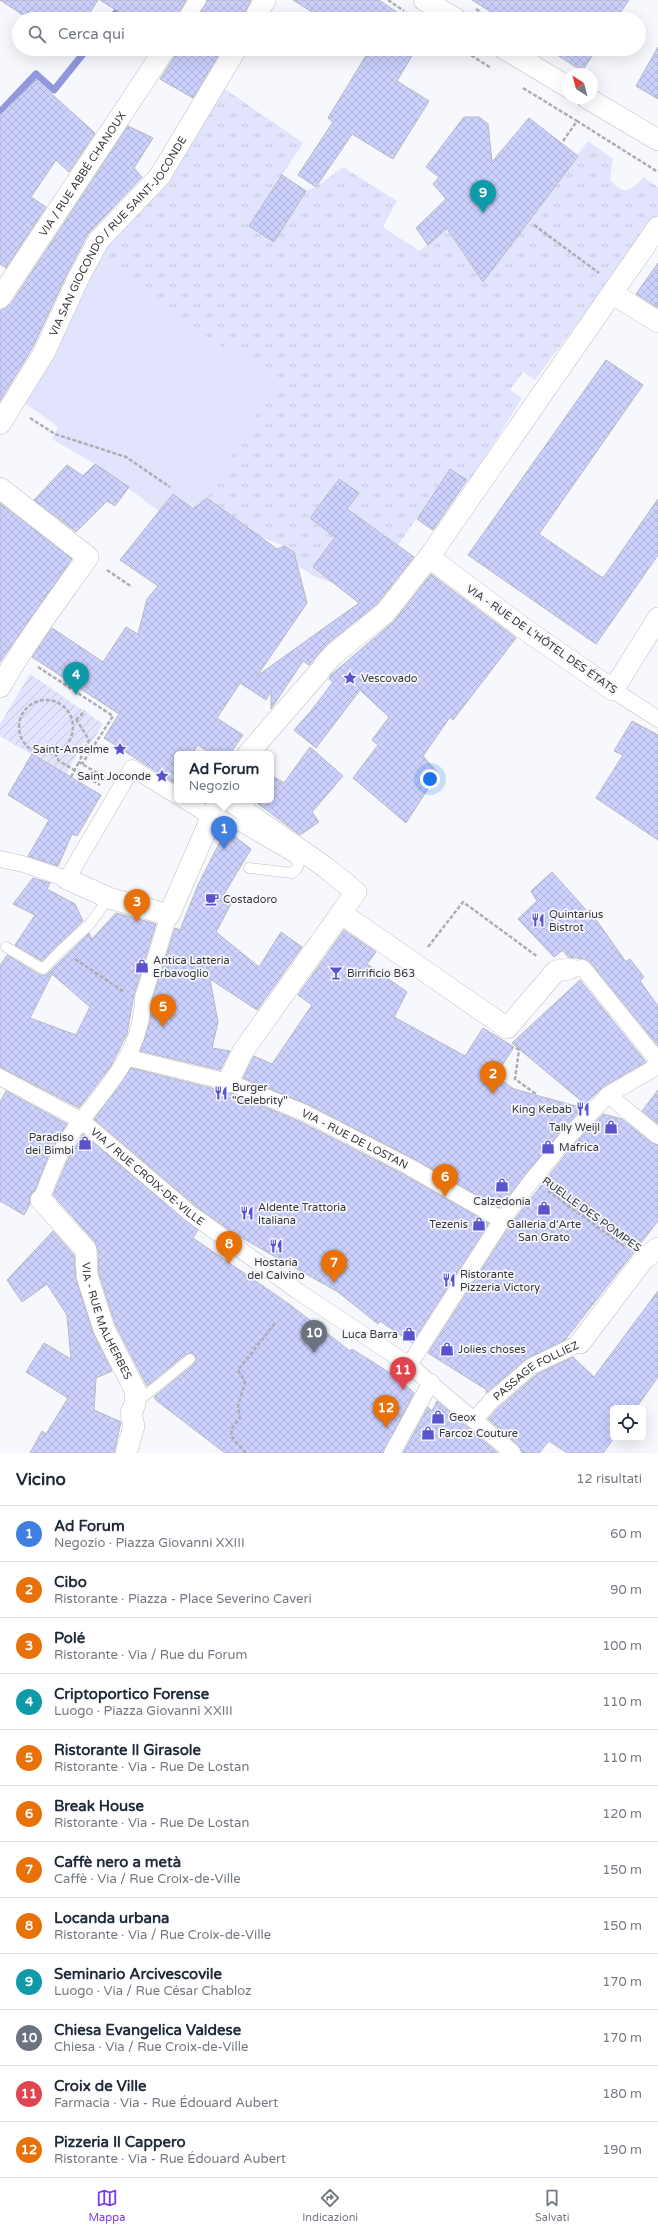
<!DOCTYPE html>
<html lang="it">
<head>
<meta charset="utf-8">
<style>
  body { margin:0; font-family:"Varela Round",sans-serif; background:#f2f2f3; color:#1f2937 }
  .controls { position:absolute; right:12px; bottom:12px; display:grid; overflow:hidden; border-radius:6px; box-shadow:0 4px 16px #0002 }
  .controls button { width:36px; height:36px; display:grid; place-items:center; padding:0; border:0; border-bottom:1px solid #e0e1e3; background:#fff; color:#1f2937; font:20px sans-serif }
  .compass { position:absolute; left:562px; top:68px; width:36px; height:36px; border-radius:50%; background:#fff; box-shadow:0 4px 16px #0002; rotate:324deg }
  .you { position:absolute; left:430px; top:779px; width:14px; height:14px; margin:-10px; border:3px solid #fff; border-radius:50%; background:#1a73e8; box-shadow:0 0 0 6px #1a73e833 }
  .badge { display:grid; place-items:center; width:26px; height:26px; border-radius:50%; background:#7c3aed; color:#fff; font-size:13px; font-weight:700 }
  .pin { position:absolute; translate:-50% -33px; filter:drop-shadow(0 1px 2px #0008) }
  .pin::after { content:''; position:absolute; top:21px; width:14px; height:12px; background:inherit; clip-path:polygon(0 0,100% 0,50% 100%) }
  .popup { position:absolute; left:174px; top:751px; width:100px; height:52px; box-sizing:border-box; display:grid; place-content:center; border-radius:6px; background:#fff; filter:drop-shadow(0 1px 3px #0005); font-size:13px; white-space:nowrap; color:#747a83 }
  .popup b { font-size:15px; color:#1f2937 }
  .popup::after { content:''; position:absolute; left:50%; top:100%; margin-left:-8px; border:8px solid transparent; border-top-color:#fff }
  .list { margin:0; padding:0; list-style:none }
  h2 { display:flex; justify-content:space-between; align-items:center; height:52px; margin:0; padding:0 16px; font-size:17px }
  h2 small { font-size:13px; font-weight:400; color:#747a83 }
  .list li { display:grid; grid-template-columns:26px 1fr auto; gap:12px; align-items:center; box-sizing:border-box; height:56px; padding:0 16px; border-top:1px solid #e0e1e3 }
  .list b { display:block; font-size:15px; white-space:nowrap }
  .list p { margin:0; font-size:13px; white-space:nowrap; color:#747a83 }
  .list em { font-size:13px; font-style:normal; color:#747a83 }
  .icon { flex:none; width:22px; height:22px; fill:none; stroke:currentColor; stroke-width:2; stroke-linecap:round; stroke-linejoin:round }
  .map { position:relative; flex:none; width:658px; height:1453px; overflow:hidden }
  .search { position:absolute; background:#fff; box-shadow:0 4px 16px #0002; left:12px; right:12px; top:12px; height:44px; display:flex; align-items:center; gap:10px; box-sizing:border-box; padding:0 14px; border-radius:22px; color:#747a83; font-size:15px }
  .sheet { height:724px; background:#fff }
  nav { display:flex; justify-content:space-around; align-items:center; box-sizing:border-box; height:56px; border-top:1px solid #e0e1e3; background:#fff; font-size:11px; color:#747a83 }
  nav a { display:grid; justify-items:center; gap:2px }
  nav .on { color:#7c3aed }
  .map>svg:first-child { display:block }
  .grass { fill:#e1e4fc }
  .park { fill:url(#park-tufts) }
  .garden { fill:url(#garden-furrows) }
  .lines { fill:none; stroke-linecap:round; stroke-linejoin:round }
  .stream { stroke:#9398de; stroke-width:7 }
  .building { fill:url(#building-cross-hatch); stroke:#b8b9be; fill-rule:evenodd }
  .service-casing { stroke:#bfbfc4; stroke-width:11 }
  .pedestrian-casing { stroke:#bfbfc4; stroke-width:17 }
  .minor-casing { stroke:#bfbfc4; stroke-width:22 }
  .path { stroke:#aeaeb2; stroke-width:2.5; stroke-dasharray:4 2; stroke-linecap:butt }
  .service { stroke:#fff; stroke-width:10 }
  .pedestrian { stroke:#fff; stroke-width:16 }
  .minor { stroke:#fff; stroke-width:21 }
  .path-bridge { stroke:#aeaeb2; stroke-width:2.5; stroke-dasharray:4 2; stroke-linecap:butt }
  .labels { text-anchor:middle; stroke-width:3.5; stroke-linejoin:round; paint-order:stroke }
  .street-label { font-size:11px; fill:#38383a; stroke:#f7f8fd }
  .poi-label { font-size:11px; fill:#38383a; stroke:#f7f8fd; text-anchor:start }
</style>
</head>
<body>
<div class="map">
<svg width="658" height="1453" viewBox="0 0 658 1453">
  <defs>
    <pattern id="park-tufts" width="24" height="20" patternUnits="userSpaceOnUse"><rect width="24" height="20" fill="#e1e4fc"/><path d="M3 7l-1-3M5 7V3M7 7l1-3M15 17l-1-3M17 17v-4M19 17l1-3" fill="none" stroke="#c2c4d9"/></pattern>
    <pattern id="garden-furrows" width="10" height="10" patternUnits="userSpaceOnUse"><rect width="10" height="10" fill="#e1e4fc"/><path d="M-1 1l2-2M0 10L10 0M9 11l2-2" fill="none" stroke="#c2c4d9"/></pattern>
    <pattern id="building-cross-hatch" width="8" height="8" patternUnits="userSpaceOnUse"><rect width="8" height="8" fill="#ccd1fd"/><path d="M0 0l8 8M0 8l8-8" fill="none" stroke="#b0b4da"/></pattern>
  </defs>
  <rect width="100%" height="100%" fill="#f7f8fd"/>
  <path class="grass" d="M97,258L184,324L278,379L207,498L193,509L173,494L159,511L95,464L52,439L58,427L21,400Z"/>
  <path class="park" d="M222,87L303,143L249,226L273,241L306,191L316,187L343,167L397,201L383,227L419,251L447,228L483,282L588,141L613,159L610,179C622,196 632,192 643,177L658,187V216L535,380L523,372L510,390L522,398L470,482L450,469L398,545L347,509L359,493L338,479L310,518L335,537L323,554L344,569L333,583L315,577L298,566L294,552L284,546L258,536L207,498L277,379L184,324L97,258Z"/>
  <path class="garden" d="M30,674L103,724L90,745L84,742L66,774L0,736V724Z"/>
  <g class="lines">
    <path class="stream" d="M111,19L126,0
      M0,112L36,74L54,90L87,49"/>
  </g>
  <path class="building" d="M0,0H98L86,19H29Z
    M100,0H186L176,19H130Z
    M207,0H251L242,19H197Z
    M293,0H379L407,19H323Z
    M472,0H629L616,19H502Z
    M658,47V99L636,86Z
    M177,49H222L193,98L160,79L175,56Z
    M370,49H416L397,81L429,101L393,159L352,134L316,187L298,175L333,122L328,118Z
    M548,49H597L582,71Z
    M36,80L95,133L69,172L56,160L31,197L46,207L6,268L0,264V115Z
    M464,117H479L488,124L492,162L529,118L578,156L483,282L447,228L428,245L416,228L446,199L433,184L439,177L426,167Z
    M128,126L153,138L134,168L142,177L88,234L68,272L33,347L0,401V311L10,305Z
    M282,175L306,191L274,242L249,226Z
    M658,263V308L636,294Z
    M606,360L643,385L539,534L603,578L658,499V555L596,644L468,555Z
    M95,464L129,487L115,506L107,501L76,532L34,500L67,465L83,476Z
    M450,469L467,480L433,530L417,519Z
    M339,479L359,493L347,509L414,557L377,604L326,645L309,665L303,661L271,709V691L266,700L240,683L217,718L243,735L230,754H212L198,745L192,754H177V785L104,738L119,714L32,657L52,628L103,662L126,627L138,634L147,599L158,586L120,560L173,494L193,509L207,498L277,549L284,546L294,552L307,603L257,676L359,603L313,567L335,537L310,518Z
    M0,503L72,559L0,662Z
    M431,574L516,638L453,720L450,717L423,756L438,773L406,823L353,778L378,745L372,740L389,717L360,690L316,748L294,730L311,711L333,682L329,679L331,675L394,621Z
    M632,721L658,735V840L596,798L623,755L614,751Z
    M310,747L343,776L312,812L319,822L300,835L253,800H271V775L284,783Z
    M32,754L101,795L77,836L72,834L58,866L28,856L49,820L8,795Z
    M226,830L251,849L223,896L232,902L216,932L259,967L281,932L302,947L257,1010L210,979L218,1022L212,1048L230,1051L220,1070L140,1051L150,1021L152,1000L175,928L180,930L198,885Z
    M552,872L588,912L590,911L626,962L630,959L644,977L640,981L658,1006V1046L590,962L586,959L568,957L563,950L554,957L518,919L537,901L531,891Z
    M33,878L50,883L47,889L75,904L83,921L42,961L15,945L35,915L13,904Z
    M116,913L156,924L134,995L127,1034L111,1066L79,1108L0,1067V966L7,955L40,975H46L89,933L92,939ZM52,974L90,1007L76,1035L30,1018Z
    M344,930L376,952L367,964L407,992L394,1017L465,1056L483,1028L514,1047L495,1076L514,1089L583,1108L560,1132L499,1208L412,1158L309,1105L243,1078L254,1056L272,1064L312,1005L298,995Z
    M580,980L646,1062L603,1087L585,1104L512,1043Z
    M131,1068L219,1090L223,1093H231L301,1122L403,1174L489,1223L412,1343L380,1321L378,1324L338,1292L235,1234L197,1207L94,1119Z
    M658,1090V1124L642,1111Z
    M6,1091L67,1124L50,1152L35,1190L30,1196V1204L24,1215L0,1201V1102Z
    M603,1114L622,1119L652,1143L658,1145V1221L565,1340L526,1359L486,1393L487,1390L428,1353L510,1225L574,1144Z
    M83,1134L198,1230L193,1238L289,1304L350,1351L352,1349L398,1378L414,1393L383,1453H225L157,1401L154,1397L194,1364L196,1358L192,1353L186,1354L147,1386L115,1324L99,1274L98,1250L95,1242L53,1195L67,1161Z
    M53,1231L74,1255L76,1279L93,1333L112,1371L96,1378L94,1410L121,1422L114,1453H30L42,1431L46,1434L68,1398L26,1372L44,1343L71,1359L67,1315L47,1284L22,1302L7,1280Z
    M658,1291V1377L636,1408H613L614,1438L603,1453H567L549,1441L539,1453H522L519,1446L488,1419L498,1408L537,1374L573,1357L594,1377Z
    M437,1401L498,1453H403L428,1407L432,1411Z"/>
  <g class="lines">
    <g class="service-casing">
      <path id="service" d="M214,811L293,857L299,863L297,869L292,873L249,868
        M6,947L43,969L61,950L89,925L109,898
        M135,1404L190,1359"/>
    </g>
    <g class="pedestrian-casing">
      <g id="pedestrian">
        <path d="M185,19L198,0"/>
        <path d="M613,690L658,719"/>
        <path d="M184,800L211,817"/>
        <path d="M0,859L23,864L67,879L132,768L177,796"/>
        <path d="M569,969L583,968L658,1061"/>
        <path id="s1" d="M129,1058L228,1082L305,1113L408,1166L502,1220"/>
        <path id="s2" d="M0,1077L82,1121L191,1214L299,1292L409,1365L513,1453"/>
        <path d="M608,1095L658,1136"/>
        <path d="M41,1200C49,1179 59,1151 72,1133C103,1090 142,1056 143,998L169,915"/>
        <path d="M409,1365L502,1220L532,1180L567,1138L608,1095L658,1066"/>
        <path id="s3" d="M474,1420L491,1401L532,1366L580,1343"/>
        <path d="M392,1453L431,1382"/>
      </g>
    </g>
    <g class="minor-casing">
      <g id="minor">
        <path d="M424,0L456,19"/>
        <path d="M254,19L265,0"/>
        <path d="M505,49L568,87"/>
        <path d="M587,98L658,140"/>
        <path d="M612,293L658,322"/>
        <path id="s4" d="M0,298L165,49"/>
        <path id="s5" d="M0,424L44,353L79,277L99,240L160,176L236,49"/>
        <path d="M0,488L88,557C58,600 26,641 0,687"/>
        <path d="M429,557L523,628L613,690L658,618"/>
        <path d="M324,665L334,654L386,612L429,557L658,227"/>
        <path d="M248,754L319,672"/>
        <path d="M67,879L109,898L169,915L219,800"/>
        <path d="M341,913L507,1028L556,971L569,969"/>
        <path d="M228,1082L243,1051L356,892L325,867L229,800"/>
        <path id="s6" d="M41,1200L86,1250L87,1276L104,1329L136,1392L135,1404L131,1413L134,1426L126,1453"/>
        <path d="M580,1343L643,1260L658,1248"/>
      </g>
    </g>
    <path class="path" d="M388,0L404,11
      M476,9L491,19
      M461,49L491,68
      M523,88L577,121
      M563,141L577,121L658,172
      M534,225L599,273
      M30,418L55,434L126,457L170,487
      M107,570L132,587
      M38,667L113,716L82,764
      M19 727a27 27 0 1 1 54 0a27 27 0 1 1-54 0Z
      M76,719L89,740L79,762L105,778
      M76,720L85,711
      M55,753L59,761L100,785
      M428,947L463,902L538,957
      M75,959L124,992
      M516,1048L519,1050L515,1079L536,1094
      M548,1191L625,1247
      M246,1453L231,1436L232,1428L240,1418L238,1406L245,1382L238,1370L276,1322"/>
    <use href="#service" class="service"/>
    <use href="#pedestrian" class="pedestrian"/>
    <use href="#minor" class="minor"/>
    <path class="path-bridge" d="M71,777L79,762"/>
  </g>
  <defs>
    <g id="sight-bare" transform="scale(1.08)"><path d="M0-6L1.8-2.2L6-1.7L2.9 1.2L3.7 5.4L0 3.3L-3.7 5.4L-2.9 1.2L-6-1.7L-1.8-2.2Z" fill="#5954cc" stroke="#f7f8fd" stroke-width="2.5" paint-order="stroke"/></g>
    <g id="cafe-bare" transform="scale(1.08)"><path d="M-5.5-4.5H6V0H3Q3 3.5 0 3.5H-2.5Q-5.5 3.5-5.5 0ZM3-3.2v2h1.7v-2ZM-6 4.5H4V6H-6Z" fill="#5954cc" stroke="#f7f8fd" stroke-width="2.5" paint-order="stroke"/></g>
    <g id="restaurant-bare" transform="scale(1.08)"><path d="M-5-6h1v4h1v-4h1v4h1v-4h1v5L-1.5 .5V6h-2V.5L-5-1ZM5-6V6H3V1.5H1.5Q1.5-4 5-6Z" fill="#5954cc" stroke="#f7f8fd" stroke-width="2.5" paint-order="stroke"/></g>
    <g id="shop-bare" transform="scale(1.08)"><path d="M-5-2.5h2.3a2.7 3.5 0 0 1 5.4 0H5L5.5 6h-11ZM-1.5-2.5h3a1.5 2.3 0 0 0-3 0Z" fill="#5954cc" stroke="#f7f8fd" stroke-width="2.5" paint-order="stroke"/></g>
    <g id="bar-bare" transform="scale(1.08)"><path d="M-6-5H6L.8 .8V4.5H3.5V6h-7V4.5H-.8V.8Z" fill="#5954cc" stroke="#f7f8fd" stroke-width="2.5" paint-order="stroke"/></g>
  </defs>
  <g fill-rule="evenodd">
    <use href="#sight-bare" x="350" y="678"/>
    <use href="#sight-bare" x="120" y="749"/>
    <use href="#sight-bare" x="162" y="776"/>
    <use href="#cafe-bare" x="212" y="899"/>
    <use href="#restaurant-bare" x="538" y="920"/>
    <use href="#shop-bare" x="142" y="966"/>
    <use href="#bar-bare" x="336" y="973"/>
    <use href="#restaurant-bare" x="221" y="1093"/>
    <use href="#restaurant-bare" x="583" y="1109"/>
    <use href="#shop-bare" x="611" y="1127"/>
    <use href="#shop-bare" x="85" y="1143"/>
    <use href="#shop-bare" x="548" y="1147"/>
    <use href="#shop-bare" x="502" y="1185"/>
    <use href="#shop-bare" x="544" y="1208"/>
    <use href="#restaurant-bare" x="247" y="1213"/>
    <use href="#shop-bare" x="479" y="1224"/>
    <use href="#restaurant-bare" x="276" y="1246"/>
    <use href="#restaurant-bare" x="449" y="1280"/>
    <use href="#shop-bare" x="409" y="1334"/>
    <use href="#shop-bare" x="447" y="1349"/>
    <use href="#shop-bare" x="438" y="1417"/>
    <use href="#shop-bare" x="428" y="1433"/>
  </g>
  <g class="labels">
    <g class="street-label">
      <text dy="4" stroke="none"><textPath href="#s4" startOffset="149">VIA / RUE ABBÉ CHANOUX</textPath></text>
      <text dy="4" stroke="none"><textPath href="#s5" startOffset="223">VIA SAN GIOCONDO / RUE SAINT-JOCONDE</textPath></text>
      <text transform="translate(542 639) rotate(35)" y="4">VIA - RUE DE L'HÔTEL DES ÉTATS</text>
      <text dy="4" stroke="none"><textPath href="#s1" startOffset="241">VIA - RUE DE LOSTAN</textPath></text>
      <text dy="4" stroke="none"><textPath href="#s2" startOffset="179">VIA / RUE CROIX-DE-VILLE</textPath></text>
      <text transform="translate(592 1214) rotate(36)" y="4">RUELLE DES POMPES</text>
      <text dy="4" stroke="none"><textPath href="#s6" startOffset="142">VIA - RUE MALHERBES</textPath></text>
      <text dy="4" stroke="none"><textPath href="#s3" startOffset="80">PASSAGE FOLLIEZ</textPath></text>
    </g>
    <g class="poi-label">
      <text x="361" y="682">Vescovado</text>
      <text x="109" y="753" text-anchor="end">Saint-Anselme</text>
      <text x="151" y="780" text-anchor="end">Saint Joconde</text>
      <text x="223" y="903">Costadoro</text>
      <text x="549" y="918">Quintarius<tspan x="549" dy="13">Bistrot</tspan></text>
      <text x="153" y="964">Antica Latteria<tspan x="153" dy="13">Erbavoglio</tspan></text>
      <text x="347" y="977">Birrificio B63</text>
      <text x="232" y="1091">Burger<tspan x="232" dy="13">"Celebrity"</tspan></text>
      <text x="572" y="1113" text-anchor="end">King Kebab</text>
      <text x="600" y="1131" text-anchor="end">Tally Weijl</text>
      <text x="74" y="1141" text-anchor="end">Paradiso<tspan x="74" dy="13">dei Bimbi</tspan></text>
      <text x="559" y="1151">Mafrica</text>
      <text x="502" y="1205" text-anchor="middle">Calzedonia</text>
      <text x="258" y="1211">Aldente Trattoria<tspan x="258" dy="13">Italiana</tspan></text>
      <text x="468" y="1228" text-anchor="end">Tezenis</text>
      <text x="544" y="1228" text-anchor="middle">Galleria d'Arte<tspan x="544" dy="13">San Grato</tspan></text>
      <text x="276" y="1266" text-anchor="middle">Hostaria<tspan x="276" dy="13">del Calvino</tspan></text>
      <text x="460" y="1278">Ristorante<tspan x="460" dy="13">Pizzeria Victory</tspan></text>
      <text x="398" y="1338" text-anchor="end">Luca Barra</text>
      <text x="458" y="1353">Jolies choses</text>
      <text x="449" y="1421">Geox</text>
      <text x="439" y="1437">Farcoz Couture</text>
    </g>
  </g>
</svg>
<div class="controls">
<button><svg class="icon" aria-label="locate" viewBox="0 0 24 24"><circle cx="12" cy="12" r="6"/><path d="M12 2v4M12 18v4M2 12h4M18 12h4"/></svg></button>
</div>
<svg class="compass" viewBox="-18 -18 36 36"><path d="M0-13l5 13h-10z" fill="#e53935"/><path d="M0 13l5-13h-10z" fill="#747a83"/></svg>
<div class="you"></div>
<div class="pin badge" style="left:224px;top:849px;background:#3f7fe0">1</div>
<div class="popup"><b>Ad Forum</b>Negozio</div>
<div class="pin badge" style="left:493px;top:1094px;background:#e8710a">2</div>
<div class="pin badge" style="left:137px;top:922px;background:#e8710a">3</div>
<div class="pin badge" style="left:76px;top:695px;background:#0f9aa8">4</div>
<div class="pin badge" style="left:163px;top:1027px;background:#e8710a">5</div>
<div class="pin badge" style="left:445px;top:1197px;background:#e8710a">6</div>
<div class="pin badge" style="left:334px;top:1283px;background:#e8710a">7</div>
<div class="pin badge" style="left:229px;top:1264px;background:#e8710a">8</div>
<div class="pin badge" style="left:483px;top:213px;background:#0f9aa8">9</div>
<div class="pin badge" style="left:314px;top:1353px;background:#6b7280">10</div>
<div class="pin badge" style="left:403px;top:1390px;background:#e0444e">11</div>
<div class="pin badge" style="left:386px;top:1428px;background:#e8710a">12</div>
<div class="search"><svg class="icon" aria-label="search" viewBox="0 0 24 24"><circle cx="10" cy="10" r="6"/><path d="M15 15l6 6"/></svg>Cerca qui</div>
</div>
<section class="sheet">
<h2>Vicino<small>12 risultati</small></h2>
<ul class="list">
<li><span class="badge" style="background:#3f7fe0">1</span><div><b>Ad Forum</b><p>Negozio · Piazza Giovanni XXIII</p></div><em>60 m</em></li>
<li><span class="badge" style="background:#e8710a">2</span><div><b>Cibo</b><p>Ristorante · Piazza - Place Severino Caveri</p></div><em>90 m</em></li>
<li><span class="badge" style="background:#e8710a">3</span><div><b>Polé</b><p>Ristorante · Via / Rue du Forum</p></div><em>100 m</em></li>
<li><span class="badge" style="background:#0f9aa8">4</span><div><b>Criptoportico Forense</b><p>Luogo · Piazza Giovanni XXIII</p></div><em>110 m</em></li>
<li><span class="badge" style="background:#e8710a">5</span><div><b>Ristorante Il Girasole</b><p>Ristorante · Via - Rue De Lostan</p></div><em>110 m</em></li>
<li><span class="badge" style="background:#e8710a">6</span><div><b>Break House</b><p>Ristorante · Via - Rue De Lostan</p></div><em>120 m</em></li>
<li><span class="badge" style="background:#e8710a">7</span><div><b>Caffè nero a metà</b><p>Caffè · Via / Rue Croix-de-Ville</p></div><em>150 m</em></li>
<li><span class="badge" style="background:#e8710a">8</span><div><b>Locanda urbana</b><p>Ristorante · Via / Rue Croix-de-Ville</p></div><em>150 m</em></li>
<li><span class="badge" style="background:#0f9aa8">9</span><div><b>Seminario Arcivescovile</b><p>Luogo · Via / Rue César Chabloz</p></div><em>170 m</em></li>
<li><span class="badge" style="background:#6b7280">10</span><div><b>Chiesa Evangelica Valdese</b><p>Chiesa · Via / Rue Croix-de-Ville</p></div><em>170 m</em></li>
<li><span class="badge" style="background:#e0444e">11</span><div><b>Croix de Ville</b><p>Farmacia · Via - Rue Édouard Aubert</p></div><em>180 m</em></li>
<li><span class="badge" style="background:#e8710a">12</span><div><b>Pizzeria Il Cappero</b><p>Ristorante · Via - Rue Édouard Aubert</p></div><em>190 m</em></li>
</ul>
</section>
<nav>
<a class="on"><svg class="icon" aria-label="map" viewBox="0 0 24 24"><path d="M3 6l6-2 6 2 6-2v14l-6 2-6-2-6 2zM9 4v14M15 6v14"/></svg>Mappa</a>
<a><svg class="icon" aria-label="directions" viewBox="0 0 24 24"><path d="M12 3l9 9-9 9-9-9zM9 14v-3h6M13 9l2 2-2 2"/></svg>Indicazioni</a>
<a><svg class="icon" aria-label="saved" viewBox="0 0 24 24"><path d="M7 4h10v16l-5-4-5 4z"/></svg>Salvati</a>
</nav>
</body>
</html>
